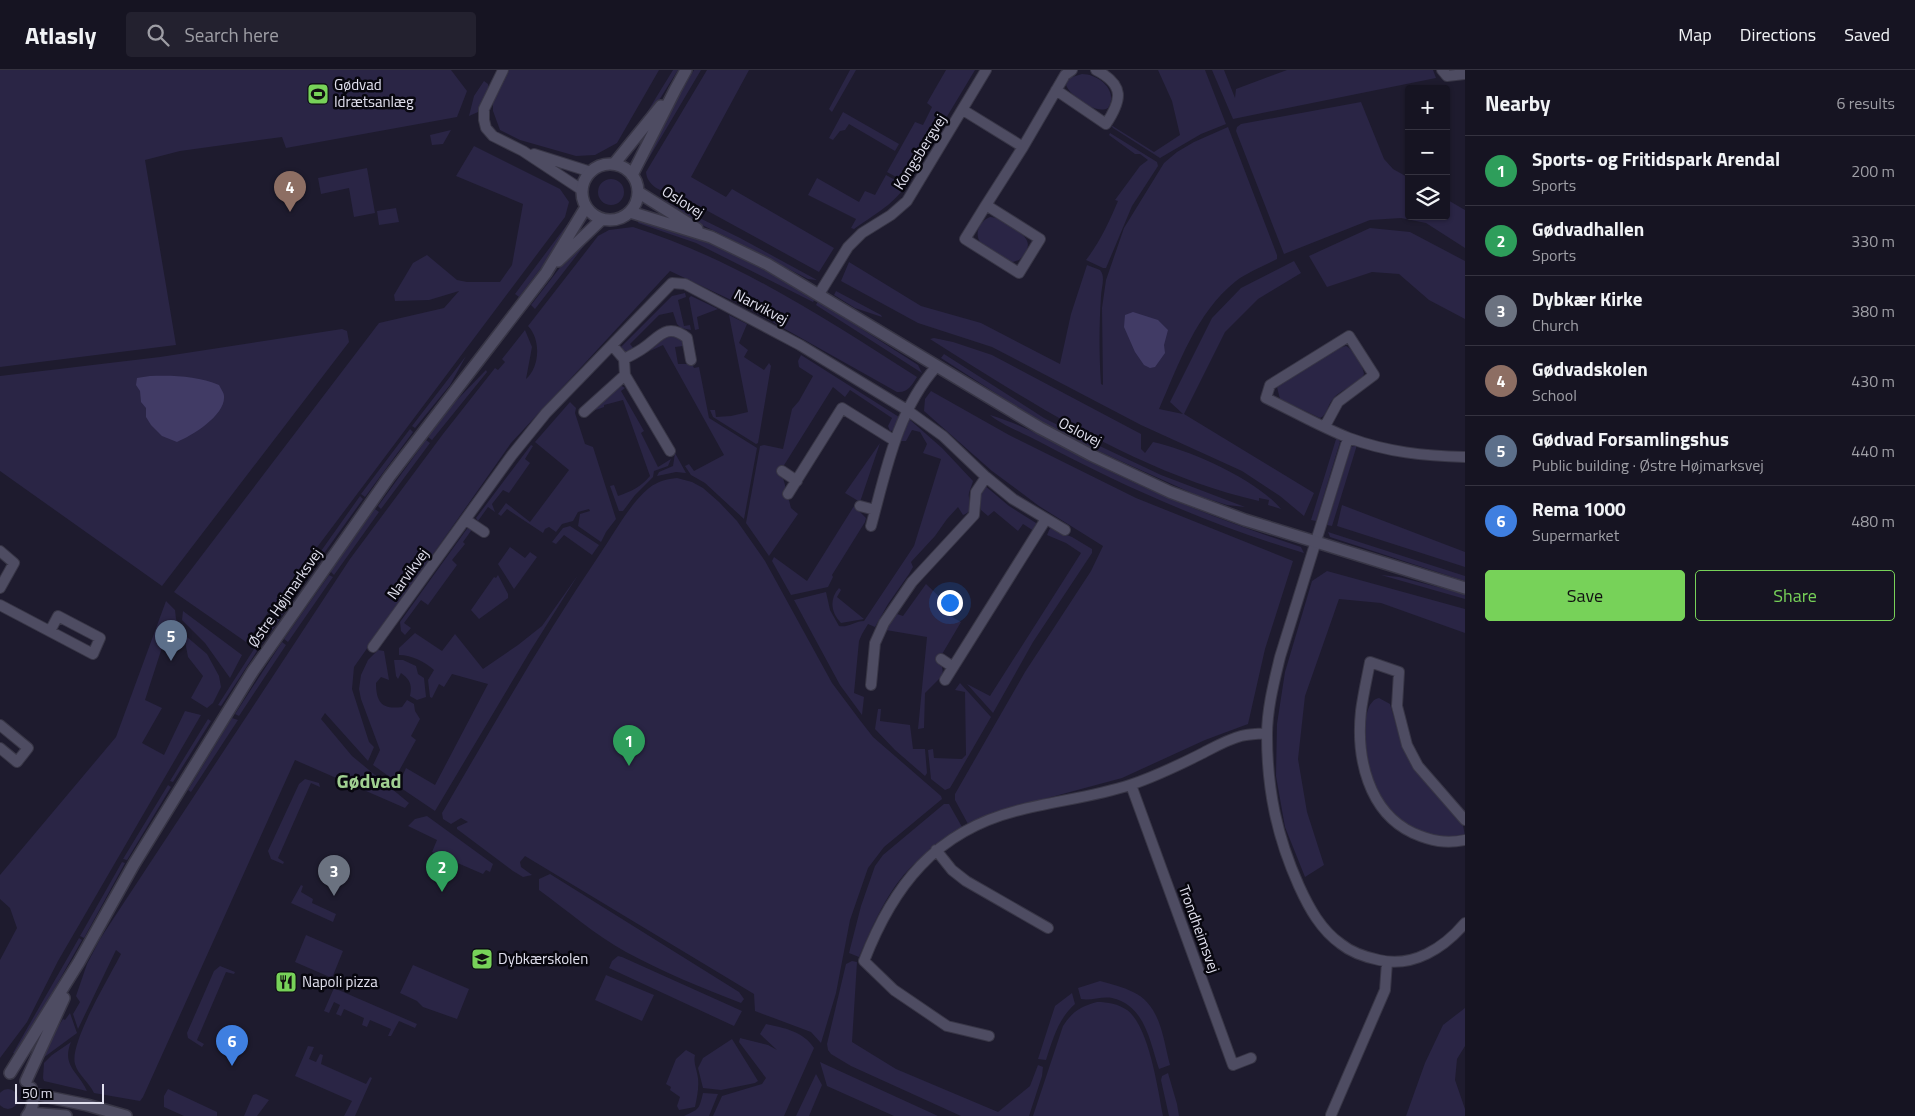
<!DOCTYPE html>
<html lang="en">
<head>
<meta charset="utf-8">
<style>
  body { margin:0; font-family:"Titillium Web",sans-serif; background:#23212f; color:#f1f3f6 }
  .controls { position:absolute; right:15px; top:15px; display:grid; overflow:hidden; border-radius:5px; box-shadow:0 1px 4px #0004 }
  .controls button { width:45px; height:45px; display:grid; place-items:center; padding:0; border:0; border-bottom:1px solid #353340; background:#161422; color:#f1f3f6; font:25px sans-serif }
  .scale { position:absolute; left:15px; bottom:12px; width:89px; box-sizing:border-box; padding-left:5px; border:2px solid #e1e0ee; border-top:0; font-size:14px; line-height:18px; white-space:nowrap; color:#e1e0ee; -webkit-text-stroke:4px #08070f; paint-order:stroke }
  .you { position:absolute; left:949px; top:532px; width:18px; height:18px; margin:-12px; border:4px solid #fff; border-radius:50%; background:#1a73e8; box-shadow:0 0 0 8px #1a73e833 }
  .badge { display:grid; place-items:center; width:32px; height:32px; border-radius:50%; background:#77d259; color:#fff; font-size:16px; font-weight:700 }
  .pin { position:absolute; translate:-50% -41px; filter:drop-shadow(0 1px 2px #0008) }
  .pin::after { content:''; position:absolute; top:26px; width:18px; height:15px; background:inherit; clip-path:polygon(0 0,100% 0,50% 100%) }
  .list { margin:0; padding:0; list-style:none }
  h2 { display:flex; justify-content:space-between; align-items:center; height:65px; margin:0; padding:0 20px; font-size:21px }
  h2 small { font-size:16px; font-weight:400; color:#9e9ea5 }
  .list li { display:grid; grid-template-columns:32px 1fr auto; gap:15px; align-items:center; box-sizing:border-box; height:70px; padding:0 20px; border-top:1px solid #353340 }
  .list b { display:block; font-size:19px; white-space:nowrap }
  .list p { margin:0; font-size:16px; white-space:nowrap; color:#9e9ea5 }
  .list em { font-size:16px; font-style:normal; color:#9e9ea5 }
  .actions { display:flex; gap:10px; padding:15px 20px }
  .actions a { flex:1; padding:11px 0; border:1px solid #77d259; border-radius:5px; text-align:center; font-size:18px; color:#77d259 }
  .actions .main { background:#77d259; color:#111 }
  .icon { flex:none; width:28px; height:28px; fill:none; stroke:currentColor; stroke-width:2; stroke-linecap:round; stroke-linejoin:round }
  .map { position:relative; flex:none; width:1465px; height:1046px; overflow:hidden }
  header { display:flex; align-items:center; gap:30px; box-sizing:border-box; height:70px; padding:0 25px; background:#161422; border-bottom:1px solid #353340 }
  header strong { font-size:24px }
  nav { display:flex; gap:28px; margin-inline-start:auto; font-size:18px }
  .search { width:350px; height:45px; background:#23212f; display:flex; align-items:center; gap:12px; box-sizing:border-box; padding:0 18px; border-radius:5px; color:#9e9ea5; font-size:19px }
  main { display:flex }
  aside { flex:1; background:#161422 }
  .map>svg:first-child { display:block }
  .green { fill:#2a2545 }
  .water { fill:#413b65 }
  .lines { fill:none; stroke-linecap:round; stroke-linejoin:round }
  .minor-casing { stroke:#383646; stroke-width:12 }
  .tertiary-casing { stroke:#383646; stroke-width:14 }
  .minor { stroke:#4e4c62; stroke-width:10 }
  .tertiary { stroke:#4e4c62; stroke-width:11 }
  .labels { text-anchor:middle; stroke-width:5; stroke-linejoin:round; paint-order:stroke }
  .poi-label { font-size:15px; fill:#e1e0ee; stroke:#08070f; text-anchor:start }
  .street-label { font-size:15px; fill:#e1e0ee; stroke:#08070f }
  .district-label { font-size:20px; font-weight:bold; fill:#a0d091; stroke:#08070f }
</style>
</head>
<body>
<header>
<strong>Atlasly</strong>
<div class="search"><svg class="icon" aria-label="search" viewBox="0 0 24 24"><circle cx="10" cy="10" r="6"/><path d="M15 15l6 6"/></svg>Search here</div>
<nav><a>Map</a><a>Directions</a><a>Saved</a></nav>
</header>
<main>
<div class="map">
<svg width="1465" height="1046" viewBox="0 0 1465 1046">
  <rect width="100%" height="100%" fill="#1e1b2e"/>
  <path class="green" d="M0,0H451L467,21L457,47L286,78L282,67L180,81L145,90L176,275L0,297Z
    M509,0H659L617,73L595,85L576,86L520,70L500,60L493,41V32Z
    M673,0H678L641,59L638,57Z
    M694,0H701L643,98L668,44Z
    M707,0H749L691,107L726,127L732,119L834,178L819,202L673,122C661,123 647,115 646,102Z
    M850,0H856L832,42L829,39Z
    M946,0H975L907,113L887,102L915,52L923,55L932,37L927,33Z
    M1158,0H1205L1226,54L1201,64L1160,88L1113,58L1111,55L1154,82L1180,65L1172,31Z
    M1212,0H1224L1235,28L1236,19L1287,0H1433L1436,8L1233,49Z
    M1082,4C1099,4 1119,21 1108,38C1096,45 1070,26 1066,15L1069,8Z
    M484,11L488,14L489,18L478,42L469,46L474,26Z
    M1361,32L1384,89L1393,99L1409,108V146H1446V129L1465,140V178L1426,153L1401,148L1370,150L1284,184L1236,61L1237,57L1241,54Z
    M843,42L899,74L895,81L849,54L845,60L840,61L833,70L829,68Z
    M1228,57L1277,185V189C1264,196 1248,202 1236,211C1196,243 1179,294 1159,339L1183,344L1170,332L1212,248L1241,218L1294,191L1301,203L1258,229L1225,262L1184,344L1314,423L1304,446L1280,426L1242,401L1141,355L992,277L918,253L841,211L849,192L921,236L981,253L1060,294L1071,244L1087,195L1100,200C1106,207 1101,218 1101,227C1099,255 1099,285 1101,314L1103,315L1102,238L1106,210L1124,158L1164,93L1177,82L1194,72Z
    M451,60L443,74L432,75L430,65Z
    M1110,63L1157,92L1158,96L1132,136L1106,198H1103L1086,190C1100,172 1109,152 1118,131L1115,130L1140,96L1148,90L1140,84H1135L1109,65Z
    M474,76L560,119L569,132L565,147L246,572L174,522L379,253L444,238L459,221L429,230L395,231L394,225L413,193L427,185L457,210L467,212H500L512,195L523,134L456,106Z
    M367,98L375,143L354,147L349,118L321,124L318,108Z
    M886,105L906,116C890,137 875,144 854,159L851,158L856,149L808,125L817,108L859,132L865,121L875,125Z
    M598 122a13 13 0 1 1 26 0a13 13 0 1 1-26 0Z
    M651,124L740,168L817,210L808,209L727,167L681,145Z
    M396,138L399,152L379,155L377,141Z
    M575,144L556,178L519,227L515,224Z
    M990,147C997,147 1002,151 1008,155C1023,164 1038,172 1019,190L1010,193L980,172C974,162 980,151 990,147Z
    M639,149C657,155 676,159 694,166C737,183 776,206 815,229L813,232L696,173L638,153Z
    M633,157C737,190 826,249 917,307C912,315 908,323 897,322L746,237L670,201L511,373L354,597L352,619L369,672L374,677L368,691L325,643L321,649L352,686L409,733L405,738L295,690L143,1027L140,1031L94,1023C89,1012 78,1005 75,994C69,973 110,906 121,884L116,880L78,959L73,944L80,932L76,926L87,894L100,869L350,489L443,364L495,298L498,300L505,292L502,289L525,260L532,277L526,309C540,297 541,269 528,256L598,166L609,160Z
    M1370,158L1410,162L1465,191V249L1429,230L1399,204L1372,202L1327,217L1309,186Z
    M597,159L535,239L531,235L569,186Z
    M836,221L881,245L882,247L855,238L834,225Z
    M685,223L686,227L678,230L684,256L690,255L691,260L681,258L677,254L673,242L659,245L630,274L634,279L630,282L621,280L620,278L672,226Z
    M691,226L718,239L697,247L699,259L695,260L689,228Z
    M818,231L918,295L922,303L816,235Z
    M729,245L747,254L739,273L748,280L744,287L764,300L769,293L771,296L758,373L756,374L713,347L710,340H715L716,347L731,346L748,342Z
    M342,259L347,261L349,272L162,516L0,401V306L160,287Z
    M667,266H681L684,273L683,276L675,277L678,294H692L694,298L699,297L709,348L757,378L744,449L705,413L691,405L685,396L689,394L694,401L724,385L663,275L650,281Z
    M934,268L953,272L992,285L1141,364V379L1145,383L1153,372C1190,380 1257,410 1281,439L1268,435L1269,430L1259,428V431C1141,404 1031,333 930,269Z
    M1346,276C1354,280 1363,295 1364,304C1358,316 1341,318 1333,329C1327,335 1328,345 1320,348L1280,329L1277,317L1335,279Z
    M944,284L1044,348L1087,370L1161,405L1245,437L1227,435L1196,425L1094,379L1042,353L941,288Z
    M801,285L899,347L895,360L890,361L888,356L892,348L850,320L845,327L833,317L781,400L791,438L798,444L769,486L746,453L760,376L764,375L783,379L792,339L799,331L813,306L799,297L798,291Z
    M466,286L450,315L415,358L412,356Z
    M486,300L487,302L432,370L428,367L454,333Z
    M620,315L625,318L621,321L644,361L641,363L658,397L671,389L668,396L654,401L653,407L635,425L623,441H619L610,416L614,415L618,426C632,421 641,417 650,406L623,330L604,335V337L590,342Z
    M931,321L1009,365L1136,428L1293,491L1265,579L1248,654L1205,670L1122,708L999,741L968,754L955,730V724L1025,602L1091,501L1103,476L1039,436L992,401L924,341L925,329Z
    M570,332L576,338L575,343L585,374L593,377L616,449L606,462L601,472L578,456L580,444L590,441L589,439L578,442L573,451L562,454L556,462L549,457L545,459L543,463L507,439L501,446L498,444L506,433L530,452L569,400L535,372Z
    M990,345C1037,359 1080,387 1124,408C1181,435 1241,457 1301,477L1304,483C1213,456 1124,417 1040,372C1027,365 1000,354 990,345Z
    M909,349L942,378L973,411C972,415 970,419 969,423C967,433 978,439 963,445L958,437L947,449L935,466L911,492L913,497L909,504L888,534L875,557L868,554L862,564L859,571L854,623L864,627L862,645L840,615L794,530L826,522L830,540L839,556C848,558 855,551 864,551L914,476L941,389L923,383L927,374L920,362L912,360L906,371H901Z
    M410,359L413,362L365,427L361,424Z
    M1337,366L1340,372L1316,451L1311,450Z
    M426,370L430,373L381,439L378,436Z
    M880,373L860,432L845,423Z
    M531,375L533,376L525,389L530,393L509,423L503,420L492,434L495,442L488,437L478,451L476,448Z
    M1357,375L1332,456L1327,455L1351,377Z
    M675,383L686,403L676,402L657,406L659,402L673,396Z
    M677,408L692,412L703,418L719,432L737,451L765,491L832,613L859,649L873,667L941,726L942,729L884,777L868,798L850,850L836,923L821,973L811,962L755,941L754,924L525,786L520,792L521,797L532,805L523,807L513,801L457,759V757L468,752L461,748L451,754L443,749L442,743C493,656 543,568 600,484C613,465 631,432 649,418C658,411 667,409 677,408Z
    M984,415L1009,436L1036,453L1037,456L1034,461L1023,454L1018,461L994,441L988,446L981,440L979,427Z
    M360,426L363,429L317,493L314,491Z
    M1342,435L1465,482V497L1337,456Z
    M854,436L866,448L865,452L832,505L833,507L828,517L791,525L772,491L774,487L807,511Z
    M375,439L379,442L334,505L330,501Z
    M469,456L473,458L463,472L465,474L452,490L457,495L428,535L421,530L404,553L411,558L405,565L401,561L400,552Z
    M570,456L599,475L592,485L564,465L556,474L552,472L563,458Z
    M1050,458L1072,467L1092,479V483L1033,572L993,643L967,614L990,626L1081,483L1066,473L1047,465Z
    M1328,462L1465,506V511L1330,467Z
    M510,477L525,488L530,482L537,487L514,519L498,494Z
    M312,494L315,496L271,562L267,560Z
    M1327,501L1465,539V563L1381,533L1339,529L1305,626L1298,689L1307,742L1324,795L1305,807L1285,757L1276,706L1277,654L1285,602L1312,511Z
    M329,505L333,507L288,572L284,569Z
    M498,505L508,524V528L479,549L471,540L494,507L496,508Z
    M578,505L529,583L435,741L398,716L406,698L435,715L488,614L452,604L444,617L439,614L432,628L430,627L428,610L434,600C425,592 412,585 399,585V578L415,563L442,581L455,564L483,599L518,575L542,556Z
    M1381,505L1399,507L1465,524V529Z
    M926,514L951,538L947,544L961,552L938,591L942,596L943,605L925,623L924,658L918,659L927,567L886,560L894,543L903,546Z
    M839,518L841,520L837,527L864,549L841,553C831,543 829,529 839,518Z
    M166,531L175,540L176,549L187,567L207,584L219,606L221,617L213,633L207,638L191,628L203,606L188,587L185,571L168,559L145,630L162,638L142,673L164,685L185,641L201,645L58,891L27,952L0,988V890L17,858L10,838L0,829V805L116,667Z
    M183,541L242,585L230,608L205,573L182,550Z
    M265,562L268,564L221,636L218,635Z
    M282,572L286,575L239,646L235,644Z
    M378,580L384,581L389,610L381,607L376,613C376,632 382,640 402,637L407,630L414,634L415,641L420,649L411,666L416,670L394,710L373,695L380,680L361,629L359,619L361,605L368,590Z
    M394,590H403L416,596L418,604L424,608L426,627L417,630L410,626C412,616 411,610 401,603L398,609L396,606Z
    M960,613L991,647L950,718L945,720L931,709L928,680L933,679L934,688L962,689L966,685L965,622L955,620Z
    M1379,628L1390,634L1401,672L1411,692L1435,723L1463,755L1465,766C1433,771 1408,761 1387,736C1383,733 1379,729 1377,724C1369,708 1354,633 1379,628Z
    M878,639H881L880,651L910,655L913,679H925L927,703L925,706L895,680L875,659Z
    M232,648L238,650L191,722L188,720Z
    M208,649L211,651L173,712L170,711Z
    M305,709L319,713L320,717L311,713L278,788L284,792L283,794L271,789L268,781L299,714Z
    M168,715L171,717L127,790L123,789Z
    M944,734H949L962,757C945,769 928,781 913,795C888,819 873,855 859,887L849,883L861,836L875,796L883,785Z
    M427,746L493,794L490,802L486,800L483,804L432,782L437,770L408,756L415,749Z
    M122,792L125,793L84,868L80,866Z
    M550,804L739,922L744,929L741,933C702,918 663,902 626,882C595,865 568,841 539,820V809Z
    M301,815L303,816L301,822L313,829L312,833L336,844L333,852L291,833Z
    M306,865L343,881L332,908L295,892Z
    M79,868L82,870L17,985L13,983Z
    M618,886L622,887L742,941L734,956L609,898L612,891Z
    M852,891L857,892L852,972L896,999L998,1042L1030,1016L1038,995L1043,997L1042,1006L1029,1046H961L851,996L831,984L828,980L827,974L846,894Z
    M413,895L469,919L457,949L423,937L417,931L400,923Z
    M220,896L235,902L234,904L226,902L197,970L204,974L202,977L188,968L187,963L214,901Z
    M606,905L654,925L642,951L595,930Z
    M1100,911C1111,914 1123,917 1133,922C1161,935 1163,969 1170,995L1159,999C1150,972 1145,935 1112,928C1102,926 1091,931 1081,929L1078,918Z
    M334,918L417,954L415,958L399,951L391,966H388L391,959L370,950L367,957L362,955L364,948L344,939L341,946L336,944L340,935L334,932L329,943L324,941Z
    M1072,923L1075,934C1058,949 1053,969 1046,990L1038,989L1055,936Z
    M1097,932C1108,932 1118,934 1127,940C1149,956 1158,1020 1163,1046H1033L1063,956C1072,942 1081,936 1097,932Z
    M1465,938V976L1457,989L1455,1010L1465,1039V1046H1406L1425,993L1443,955Z
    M70,943L77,963L43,988L46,975L63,949L65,950Z
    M766,954C784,958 803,961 814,978L784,1046H713L722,1026L762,1014L766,1008L739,972L740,968L768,975L777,980L760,964Z
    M732,969L758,1011L755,1013L721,1020L703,1018L698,998L703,988Z
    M71,972C61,996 79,1002 87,1021L44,1011L43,1008L44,993L52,985Z
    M308,976L314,977L309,989L316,992L320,984L323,985L321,994L366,1014L370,1007L372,1008L355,1046H344L352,1031L295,1006Z
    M686,980L695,985C693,993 697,1000 698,1008C699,1018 697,1027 695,1037L679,1040L677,1036L680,1027L670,1020L671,1017L666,1014L676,989Z
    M820,992L938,1046H894L827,1016Z
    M1168,1003L1177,1034L1179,1046H1169L1161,1010L1162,1006Z
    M816,1004L822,1015L809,1046H796Z
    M168,1019L217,1042V1046H184L164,1037V1026Z
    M-2 1029a10 10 0 1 1 20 0a10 10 0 1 1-20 0Z
    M703,1023L718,1024L709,1046H684C699,1039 699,1040 703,1023Z
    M256,1024L269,1030L257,1046H244L253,1025Z"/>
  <path class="water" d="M1133,242L1158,250L1168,260L1164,275L1165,283L1155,297L1150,298L1144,295L1135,282L1124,257L1125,245Z
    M150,306C173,305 198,306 219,315C221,319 224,323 224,326C226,345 192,366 177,372L162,366L151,355L146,347V338L141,332L140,321L136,315L137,308Z"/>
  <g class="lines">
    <g class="minor-casing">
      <path id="minor" d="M503,0L484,39V50L486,58L493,66L523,81L582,120
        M1442,0L1447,6L1465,4
        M1056,20L1106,54C1122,30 1125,15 1096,0
        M963,40L1023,77L986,135L1040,169L1019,203L965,169L986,135
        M1023,77L1065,5L1072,0
        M534,84L591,102
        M819,224L848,177L862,163L891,145L907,131L986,0
        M624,289C630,286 636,283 642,279C658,269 666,251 687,268L691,290
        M625,305L670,381
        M584,342L625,305L624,289L612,275
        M1325,356L1338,332L1374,305L1349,266L1270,315L1266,328C1293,341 1321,357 1349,368C1387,382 1424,386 1465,387
        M1348,368L1280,587C1274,612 1267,639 1267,665C1267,720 1277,767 1299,816C1309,838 1321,860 1341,874C1352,883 1365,887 1379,890C1413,898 1444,878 1465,853
        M782,401L797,411
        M788,424L842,338L895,371
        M860,436L875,440
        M466,450L484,462
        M871,456C886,401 897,341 936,297
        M0,481L14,493L0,518
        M0,535L93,584L100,568L58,546L50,561
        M373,577L512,385L546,343L672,213L685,214L800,275L907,340L943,366L986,407L1013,429L1065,460
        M941,589L953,597
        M945,610L1046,449
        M871,615L875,573L884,553L912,512L974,445L976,422L986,407
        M0,655L28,678L17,692L0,678
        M1131,715L1233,995L1251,988
        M1465,750L1418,696L1407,675L1397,636L1399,602L1370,592C1367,608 1363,625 1361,641C1356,687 1368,742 1413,763C1431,771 1446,774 1465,770
        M936,780L952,800L966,811L1048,858
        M989,966L947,956L894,920L864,891C893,816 935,762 1016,741C1054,731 1093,727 1130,715C1154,707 1177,696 1199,685C1213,678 1226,670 1241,666C1249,664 1259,664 1267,663
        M1331,1045L1385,920L1387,892"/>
    </g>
    <g class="tertiary-casing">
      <path id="tertiary" d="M614,94L661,36
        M582 122a28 28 0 1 1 56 0a28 28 0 1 1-56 0Z
        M632,105L675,20L686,0
        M638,122L697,159
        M630,142L711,167L767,194L1040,358L1091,385L1170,422L1245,450L1465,518
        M558,191L602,149
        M10,1003L79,892L134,794L253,601L389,407L546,203L586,137
        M26,1011L64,928
        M33,1024L87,1035L126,1046
        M30,1043L66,1046
        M27,1046C34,1038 34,1028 31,1018"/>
    </g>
    <use href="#minor" class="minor"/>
    <use href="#tertiary" class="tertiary"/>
  </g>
  <defs>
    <g id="stadium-square" transform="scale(1.125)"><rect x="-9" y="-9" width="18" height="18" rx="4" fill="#77d259" stroke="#08070f"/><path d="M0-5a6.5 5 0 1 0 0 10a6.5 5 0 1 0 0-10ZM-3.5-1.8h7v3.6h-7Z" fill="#111"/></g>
    <g id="school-square" transform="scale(1.125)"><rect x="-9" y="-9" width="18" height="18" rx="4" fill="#77d259" stroke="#08070f"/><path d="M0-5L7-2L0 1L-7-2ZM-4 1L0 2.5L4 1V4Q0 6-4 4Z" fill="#111"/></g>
    <g id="restaurant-square" transform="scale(1.125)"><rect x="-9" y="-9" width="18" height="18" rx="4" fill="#77d259" stroke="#08070f"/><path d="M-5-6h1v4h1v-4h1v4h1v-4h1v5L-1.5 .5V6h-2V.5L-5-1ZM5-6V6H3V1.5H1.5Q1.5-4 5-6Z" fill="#111"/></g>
  </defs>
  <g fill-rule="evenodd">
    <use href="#stadium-square" x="318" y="24"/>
    <use href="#school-square" x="482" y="889"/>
    <use href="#restaurant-square" x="286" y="912"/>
  </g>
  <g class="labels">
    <g class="poi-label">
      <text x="334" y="20">Gødvad<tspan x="334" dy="17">Idrætsanlæg</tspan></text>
      <text x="498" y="894">Dybkærskolen</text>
      <text x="302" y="917">Napoli pizza</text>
    </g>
    <g class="street-label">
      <text transform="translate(920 82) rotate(-58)" y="5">Kongsbergvej</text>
      <text transform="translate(683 132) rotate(32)" y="5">Oslovej</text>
      <text transform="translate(761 237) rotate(28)" y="5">Narvikvej</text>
      <text transform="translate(1080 362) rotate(27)" y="5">Oslovej</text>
      <text transform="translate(408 504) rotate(-54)" y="5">Narvikvej</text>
      <text transform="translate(285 528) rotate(-55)" y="5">Østre Højmarksvej</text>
      <text transform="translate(1199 859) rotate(70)" y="5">Trondheimsvej</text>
    </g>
    <g class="district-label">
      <text x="369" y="718">Gødvad</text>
    </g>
  </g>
</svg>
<div class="controls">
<button>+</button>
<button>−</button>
<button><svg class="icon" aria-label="layers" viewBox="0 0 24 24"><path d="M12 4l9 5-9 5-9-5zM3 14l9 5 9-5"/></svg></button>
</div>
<div class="scale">50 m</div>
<div class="you"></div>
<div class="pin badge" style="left:629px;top:696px;background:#2e9e5b">1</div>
<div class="pin badge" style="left:442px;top:822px;background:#2e9e5b">2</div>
<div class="pin badge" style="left:334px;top:826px;background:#6b7280">3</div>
<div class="pin badge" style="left:290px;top:142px;background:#8d6e63">4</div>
<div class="pin badge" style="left:171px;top:591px;background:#5c6f8a">5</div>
<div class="pin badge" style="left:232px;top:996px;background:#3f7fe0">6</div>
</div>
<aside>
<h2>Nearby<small>6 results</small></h2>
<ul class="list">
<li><span class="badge" style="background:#2e9e5b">1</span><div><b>Sports- og Fritidspark Arendal</b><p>Sports</p></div><em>200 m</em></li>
<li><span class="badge" style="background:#2e9e5b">2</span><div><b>Gødvadhallen</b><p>Sports</p></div><em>330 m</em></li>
<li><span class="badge" style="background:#6b7280">3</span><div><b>Dybkær Kirke</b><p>Church</p></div><em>380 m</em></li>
<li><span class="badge" style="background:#8d6e63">4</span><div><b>Gødvadskolen</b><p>School</p></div><em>430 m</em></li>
<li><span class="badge" style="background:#5c6f8a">5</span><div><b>Gødvad Forsamlingshus</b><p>Public building · Østre Højmarksvej</p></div><em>440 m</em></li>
<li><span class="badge" style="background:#3f7fe0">6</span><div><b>Rema 1000</b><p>Supermarket</p></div><em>480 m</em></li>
</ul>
<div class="actions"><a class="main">Save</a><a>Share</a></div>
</aside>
</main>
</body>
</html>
